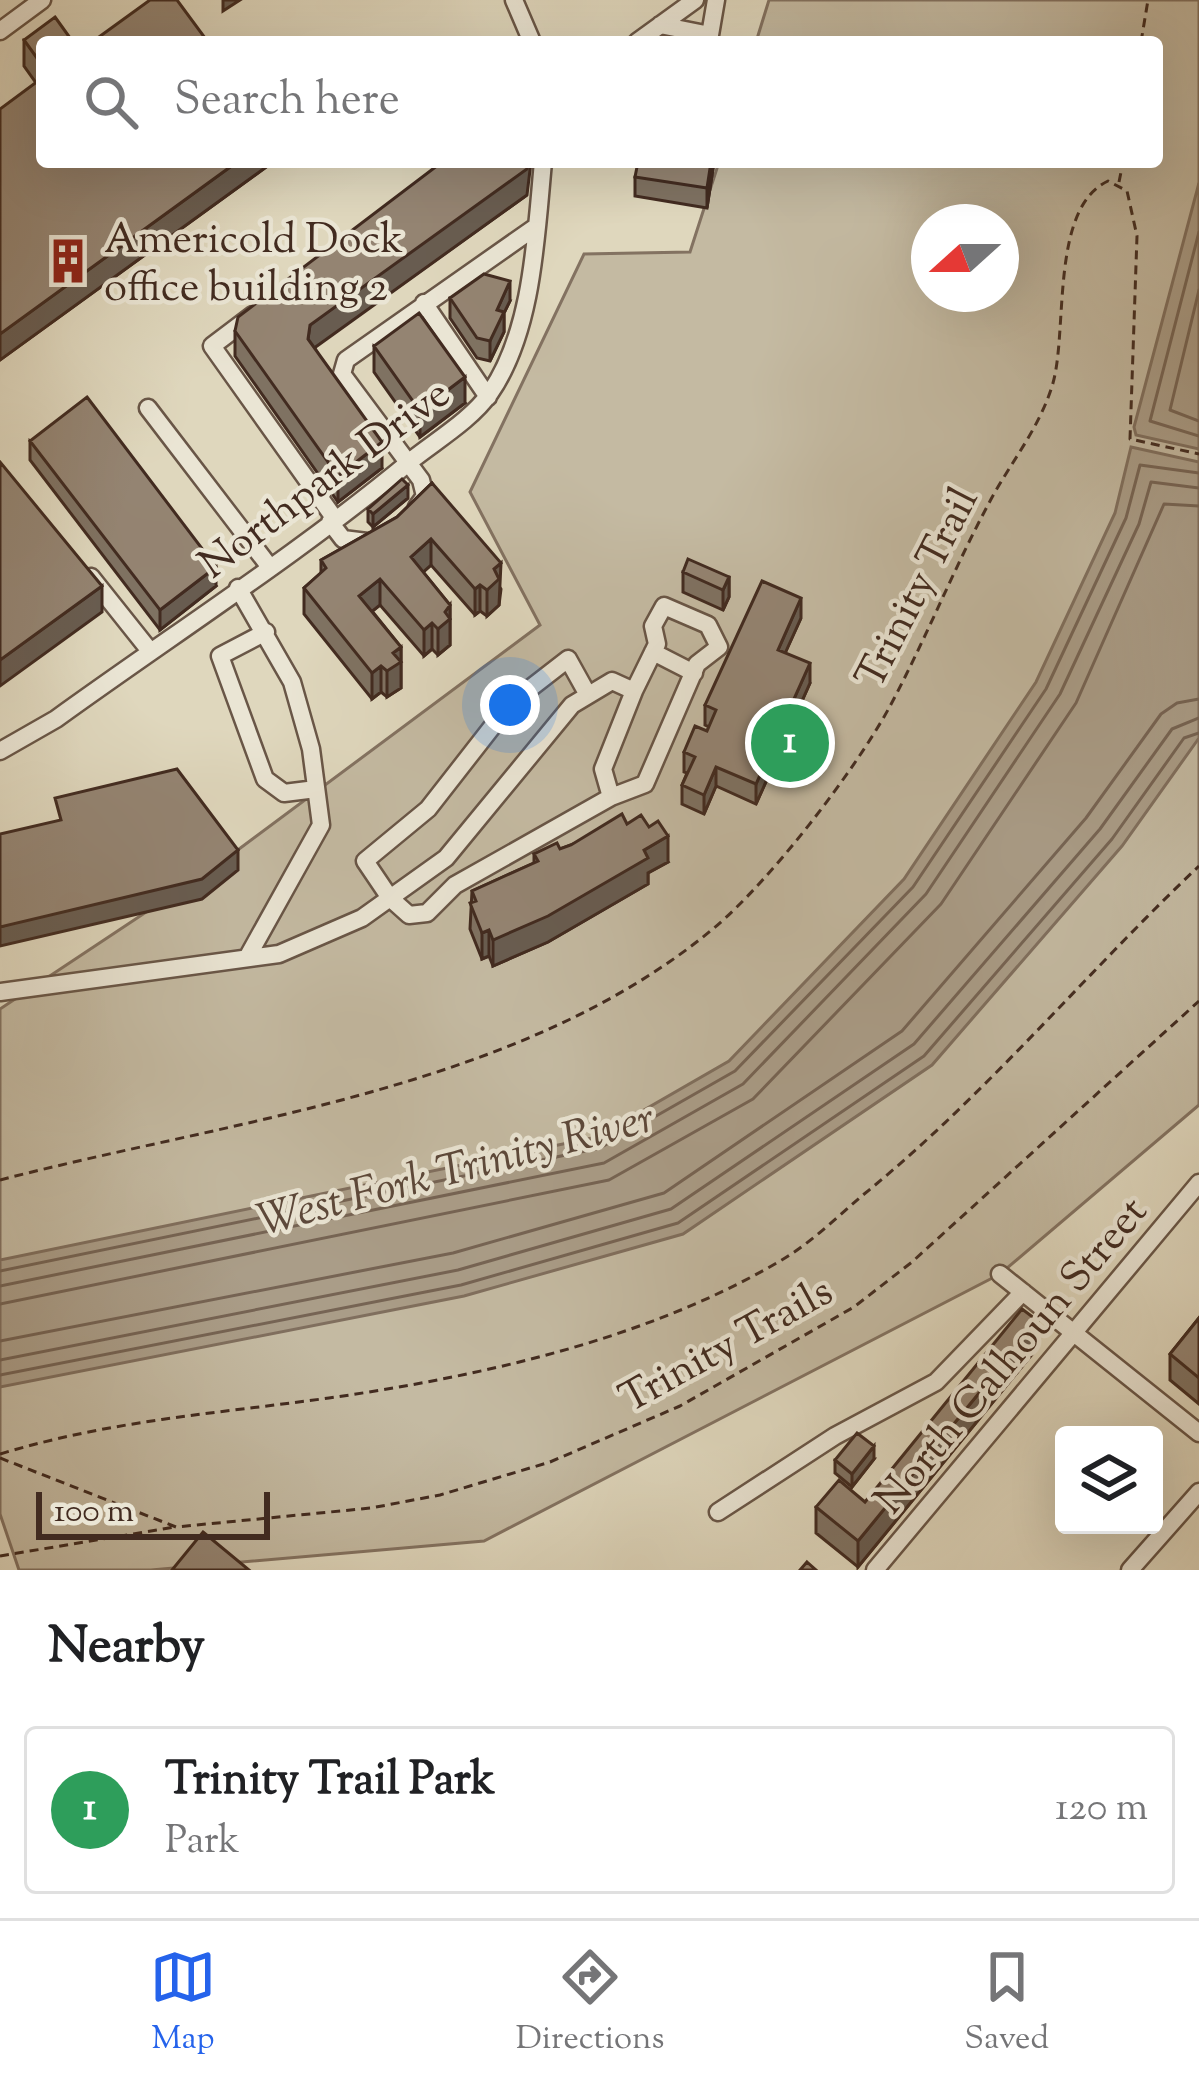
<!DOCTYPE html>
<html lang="en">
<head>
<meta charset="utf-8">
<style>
  body { margin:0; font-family:"Sorts Mill Goudy",serif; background:#f6f6f6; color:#202124 }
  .controls { position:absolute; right:36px; bottom:36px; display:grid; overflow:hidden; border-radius:12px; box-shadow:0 12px 48px #0002 }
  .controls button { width:108px; height:108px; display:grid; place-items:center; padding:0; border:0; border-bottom:3px solid #e0e0e0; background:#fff; color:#202124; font:60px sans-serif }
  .compass { position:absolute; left:911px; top:204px; width:108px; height:108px; border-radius:50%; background:#fff; box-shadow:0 12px 48px #0002; rotate:249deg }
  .scale { position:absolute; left:36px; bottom:30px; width:234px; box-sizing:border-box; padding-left:12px; border:6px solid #422b20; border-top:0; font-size:33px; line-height:42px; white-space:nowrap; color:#422b20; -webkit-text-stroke:9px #eae5d4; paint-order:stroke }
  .you { position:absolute; left:510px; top:705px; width:42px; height:42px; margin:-30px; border:9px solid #fff; border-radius:50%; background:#1a73e8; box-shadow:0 0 0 18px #1a73e833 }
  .badge { display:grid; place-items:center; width:78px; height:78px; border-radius:50%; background:#2563eb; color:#fff; font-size:39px; font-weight:700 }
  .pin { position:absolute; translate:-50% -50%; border:6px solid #fff; box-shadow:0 3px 12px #0006 }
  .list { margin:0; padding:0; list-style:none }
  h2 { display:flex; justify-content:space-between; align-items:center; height:156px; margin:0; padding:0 48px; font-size:51px }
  h2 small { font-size:39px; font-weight:400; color:#757577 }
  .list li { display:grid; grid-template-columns:78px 1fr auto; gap:36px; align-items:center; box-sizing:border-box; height:168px; margin:0 24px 24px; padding:0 24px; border:3px solid #e0e0e0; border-radius:12px }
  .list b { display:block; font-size:45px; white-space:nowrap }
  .list p { margin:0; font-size:39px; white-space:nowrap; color:#757577 }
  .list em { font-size:39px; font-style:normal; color:#757577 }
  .icon { flex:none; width:66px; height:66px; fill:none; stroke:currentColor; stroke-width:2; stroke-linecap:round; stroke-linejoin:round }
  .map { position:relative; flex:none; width:1199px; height:1570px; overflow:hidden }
  .search { position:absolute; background:#fff; box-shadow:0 12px 48px #0002; left:36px; right:36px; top:36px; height:132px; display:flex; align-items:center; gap:30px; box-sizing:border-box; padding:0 42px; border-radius:12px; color:#757577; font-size:45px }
  .sheet { height:348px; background:#fff }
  nav { display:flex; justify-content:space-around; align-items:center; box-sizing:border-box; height:168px; border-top:3px solid #e0e0e0; background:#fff; font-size:33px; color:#757577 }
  nav a { display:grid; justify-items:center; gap:6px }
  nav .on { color:#2563eb }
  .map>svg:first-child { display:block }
  .green { fill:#c4baa2; stroke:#837261; stroke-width:3; fill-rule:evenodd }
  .water { fill:#aa9d88; stroke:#806f5e; stroke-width:3 }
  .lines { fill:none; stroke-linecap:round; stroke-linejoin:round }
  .shore { stroke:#766454; stroke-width:3 }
  .minor-casing { stroke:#695647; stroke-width:21 }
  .path { stroke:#422b20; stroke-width:3; stroke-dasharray:9 6; stroke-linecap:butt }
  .minor { stroke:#eae5d4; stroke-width:16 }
  .wall { fill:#7f7262; stroke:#422b20; stroke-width:3 }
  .shaded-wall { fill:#685c50; stroke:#422b20; stroke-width:3 }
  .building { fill:#948472; stroke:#422b20; stroke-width:3 }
  .labels { text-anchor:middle; stroke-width:9; stroke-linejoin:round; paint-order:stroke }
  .poi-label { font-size:42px; fill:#422b20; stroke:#eae5d4; text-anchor:start }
  .street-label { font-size:42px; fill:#422b20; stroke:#eae5d4 }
  .water-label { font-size:45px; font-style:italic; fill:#5c483a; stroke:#eae5d4 }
</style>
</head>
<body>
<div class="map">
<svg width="1199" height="1570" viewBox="0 0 1199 1570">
  <rect width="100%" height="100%" fill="#dfd7bd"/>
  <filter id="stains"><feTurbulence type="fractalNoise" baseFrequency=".00167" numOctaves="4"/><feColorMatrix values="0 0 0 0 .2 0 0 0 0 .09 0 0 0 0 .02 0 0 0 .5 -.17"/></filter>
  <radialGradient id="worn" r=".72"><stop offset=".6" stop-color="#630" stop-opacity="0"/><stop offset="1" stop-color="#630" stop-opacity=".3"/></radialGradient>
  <path class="green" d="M769,0H1199V1105L1000,1274L484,1541L151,1570H19L0,1514V1009L223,861L540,625L470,492L584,254L690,252L719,162H1157V42H756ZM929,222H1001V294H929Z"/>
  <path class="water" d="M1199,183V449L1136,435L1134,427Z
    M1131,447L1199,462V738L1122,846L932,1065L683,1234L464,1296L0,1387V1260L597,1137L729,1061L904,879L1036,682L1115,513Z"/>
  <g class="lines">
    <path class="shore" d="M1199,232L1150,421L1199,436
      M1199,290L1170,410L1199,421
      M0,1271L600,1148L735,1071L913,887L1046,689L1126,518L1140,465L1199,473
      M0,1286L604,1163L743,1084L926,894L1060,694L1139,524L1151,482L1199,488
      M0,1304L609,1180L753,1099L941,904L1076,703L1164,504L1199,506
      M0,1341L453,1253L664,1193L902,1031L1086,818L1161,714L1177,703L1199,699
      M0,1360L458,1270L671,1209L914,1044L1100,829L1172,729L1199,718
      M0,1375L461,1285L678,1223L924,1056L1112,839L1184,738L1199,733"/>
    <g class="minor-casing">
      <path id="minor" d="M514,0L532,42
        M660,25L710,35L716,0
        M0,31L42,0
        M637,42L695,0
        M424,303L488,397
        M253,315L212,346L335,519
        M148,408L269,566
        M417,507L425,496L421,480L342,374L346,360L537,226
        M330,522L343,539L367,542
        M91,577L150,651
        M238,588L292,682L311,749L321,825L247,958
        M266,632L220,656L265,779L284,793L316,789
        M653,652L694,673
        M0,751L56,719C175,633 300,553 413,459C437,440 472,419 490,393C533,331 536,235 543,162
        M611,797L645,784L697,664L719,647L708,625L664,606L653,626L657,644L634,691
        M0,992L279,954L362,918L446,858L572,705L612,681L634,691L603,769L611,797L455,885L427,913L409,915L390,898L365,861L428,809L510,704L568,659L588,695
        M1000,1274L1199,1433
        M718,1512L835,1436L936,1382L1023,1292
        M875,1570L1199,1183
        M1130,1570L1199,1492"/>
    </g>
    <path class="path" d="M1141,42L1148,0
      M1119,182L1123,162
      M0,1180C235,1119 521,1089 714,928C770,881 854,772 889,708C925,641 953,570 989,503C1010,463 1040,428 1053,383C1068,329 1050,208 1108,181L1127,191L1137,236L1130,439L1199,454
      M0,1454C113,1420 213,1414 329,1398C483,1376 650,1339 785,1258C813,1241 838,1216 863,1195C985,1096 1085,974 1199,866
      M0,1458L176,1527L371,1508L440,1495L550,1462L680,1406L854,1307L912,1262L1199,1001
      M0,1556L175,1527"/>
    <use href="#minor" class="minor"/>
  </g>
  <path class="wall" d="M24,40L42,42V162H273L0,360L36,83L24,66Z
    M714,162L707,208L635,196V177Z
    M527,195L314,347L382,468L338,502L235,356V331Z
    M450,298L510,301L504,313V332L490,361L477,358L450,318Z
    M374,346L465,403L420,437L374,372Z
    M30,441L216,586L160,630L30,460Z
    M432,483L501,589L499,605L487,616L480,611L475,615L431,565L423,572L450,605V645L438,655L432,649L424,656L380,605L372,611L401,647V688L387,697L381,692L372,699L304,614V588L321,573V560L397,517Z
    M408,498L373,527L368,522V509Z
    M683,572L729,577V597L723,610L683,592Z
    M801,618L785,653L810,683L756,804L716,786L704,814L682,804V785L687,773L684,772V752L707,731L709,727L705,725V705Z
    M627,824L668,862L648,873V884L548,942L493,966L489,956L482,959L470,929L472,891L534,863V854L560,849Z
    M1199,1318V1404L1170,1380V1354Z
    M1038,1347L858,1567L816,1533V1507L865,1502Z
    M874,1459L852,1487L835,1473V1460Z"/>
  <path class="shaded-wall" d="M223,0H240L223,11Z
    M237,162H273L0,360V334Z
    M528,162H531L527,195L310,351L308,339L310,325Z
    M711,162H714L707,208V188Z
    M510,281V301L504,313V332L490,361V341L497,310Z
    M465,377V403L420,437V411Z
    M382,442V468L338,502V476Z
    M408,485V498L373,527V514Z
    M431,539V565L411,583V557Z
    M501,563L499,605L487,616V590L494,569Z
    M216,567V586L160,630V610Z
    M729,577V597L723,610V590Z
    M380,579V605L359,622V596Z
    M480,585V611L475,615V589Z
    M102,586V612L0,686V660Z
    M801,598V618L778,669V650Z
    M450,605V645L438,655V629L445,612Z
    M432,623V649L424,656V630Z
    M401,647V688L387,697V671L393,653Z
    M810,663V683L756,804V784Z
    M381,666V692L372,699V673Z
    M716,767V786L704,814V795Z
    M668,836V862L648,873V884L548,942L493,966V940Z
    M238,850V870L202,899L0,946V927Z
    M489,930V956L482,959V933Z
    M1038,1321V1347L858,1567V1541Z
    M874,1446V1459L852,1487V1474Z"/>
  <path class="building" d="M150,0H177L208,42H92Z
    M55,17L73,42H42V65L24,40Z
    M42,78V162H237L0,334V109Z
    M442,162H528L527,169L310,325L308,339L382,442L338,476L235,331L238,317Z
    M638,162H711L707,188L635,177Z
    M484,274L510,281L497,310L504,312L490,341L477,338L450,298Z
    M419,313L465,377L420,411L374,346Z
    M87,397L216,567L160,610L30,441Z
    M0,462L102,586L0,660Z
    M402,479L408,485L373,514L368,509Z
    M432,483L501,563L494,569L499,579L487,590L480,585L475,589L431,539L411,557L450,605L445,612L450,619L438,629L432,623L424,630L380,579L359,596L401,647L393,653L401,662L387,671L381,666L372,673L304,588L326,568L321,560L397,517Z
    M688,559L729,577L723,590L683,572Z
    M762,581L801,598L778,650L810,663L756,784L716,767L704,795L682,785L695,757L684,752L695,726L707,731L716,710L705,705Z
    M177,769L238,850L202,879L0,927V834L61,820L55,798Z
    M622,814L627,824L641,815L649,827L658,821L668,836L644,850L648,858L548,916L493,940L489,930L482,933L470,903L476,901L472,891L538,861L534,854L557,843L560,849L571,845Z
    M1022,1309L1038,1321L858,1541L816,1507L839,1480L865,1502Z
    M1199,1318V1378L1170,1354Z
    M857,1433L874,1446L852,1474L835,1460Z
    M203,1532L249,1570H172Z
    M807,1562L816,1570H800Z"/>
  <defs>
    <g id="building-bare" transform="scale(3.6)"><path d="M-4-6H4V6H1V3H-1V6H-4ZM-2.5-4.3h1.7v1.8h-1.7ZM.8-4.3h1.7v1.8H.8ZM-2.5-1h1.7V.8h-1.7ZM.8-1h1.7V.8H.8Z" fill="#8f2418" stroke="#eae5d4" stroke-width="2.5" paint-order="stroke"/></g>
  </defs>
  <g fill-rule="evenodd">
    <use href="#building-bare" x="68" y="261"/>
  </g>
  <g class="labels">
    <g class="poi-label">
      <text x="104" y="252">Americold Dock<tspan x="104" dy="48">office building 2</tspan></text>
    </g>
    <g class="street-label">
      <text transform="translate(323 477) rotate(-37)" y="15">Northpark Drive</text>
      <text transform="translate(915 587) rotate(-63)" y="15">Trinity Trail</text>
      <text transform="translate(725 1343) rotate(-29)" y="15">Trinity Trails</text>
      <text transform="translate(1009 1354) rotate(-50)" y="15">North Calhoun Street</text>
    </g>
    <g class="water-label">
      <text transform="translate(455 1167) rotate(-15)" y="16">West Fork Trinity River</text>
    </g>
  </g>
  <rect width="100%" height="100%" filter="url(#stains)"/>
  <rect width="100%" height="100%" fill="url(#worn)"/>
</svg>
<div class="controls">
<button><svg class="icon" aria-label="layers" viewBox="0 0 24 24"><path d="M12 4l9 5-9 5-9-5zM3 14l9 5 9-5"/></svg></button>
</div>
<svg class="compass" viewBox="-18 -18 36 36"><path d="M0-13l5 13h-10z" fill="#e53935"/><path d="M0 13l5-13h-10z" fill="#757577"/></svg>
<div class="scale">100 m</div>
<div class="you"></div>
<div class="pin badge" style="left:790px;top:743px;background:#2e9e5b">1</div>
<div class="search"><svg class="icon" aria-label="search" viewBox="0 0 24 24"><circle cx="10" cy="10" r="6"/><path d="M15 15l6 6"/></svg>Search here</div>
</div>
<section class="sheet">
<h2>Nearby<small></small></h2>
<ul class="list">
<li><span class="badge" style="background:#2e9e5b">1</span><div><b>Trinity Trail Park</b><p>Park</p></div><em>120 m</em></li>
</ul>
</section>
<nav>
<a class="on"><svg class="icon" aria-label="map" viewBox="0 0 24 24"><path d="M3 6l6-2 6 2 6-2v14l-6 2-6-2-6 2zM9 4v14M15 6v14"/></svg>Map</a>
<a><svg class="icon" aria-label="directions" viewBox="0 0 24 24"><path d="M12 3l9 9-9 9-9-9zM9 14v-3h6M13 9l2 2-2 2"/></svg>Directions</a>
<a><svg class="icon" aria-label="saved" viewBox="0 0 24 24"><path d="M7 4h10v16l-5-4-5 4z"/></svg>Saved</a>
</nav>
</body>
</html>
